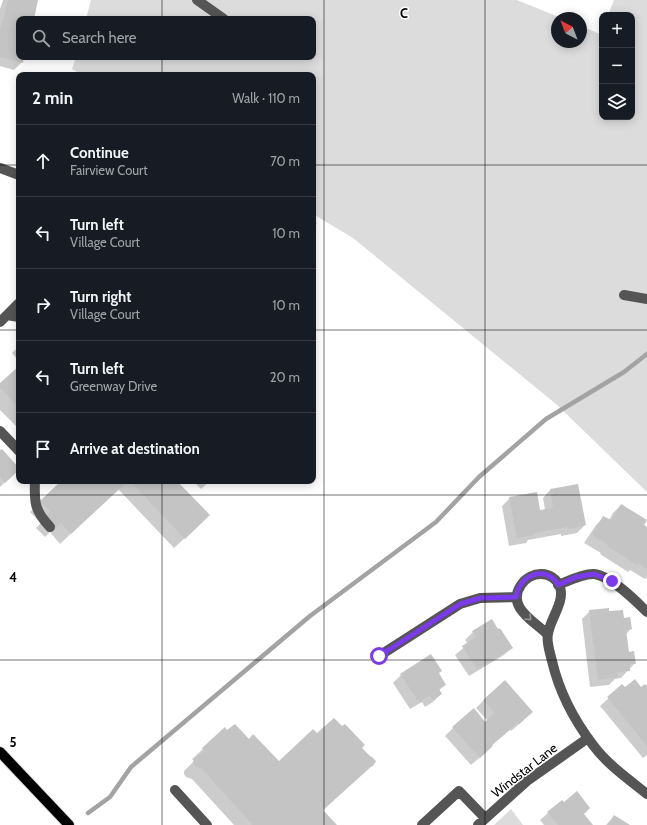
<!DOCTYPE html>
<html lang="en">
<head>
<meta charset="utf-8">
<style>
  body { margin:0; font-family:Cabin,sans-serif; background:#20242c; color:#f1f3f6 }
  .controls { position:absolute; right:12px; top:12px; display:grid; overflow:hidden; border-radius:8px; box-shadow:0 2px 10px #0003 }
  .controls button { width:36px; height:36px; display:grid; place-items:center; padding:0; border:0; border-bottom:1px solid #363941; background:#171b24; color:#f1f3f6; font:20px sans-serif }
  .compass { position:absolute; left:551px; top:12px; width:36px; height:36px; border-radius:50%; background:#171b24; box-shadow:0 2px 10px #0003; rotate:318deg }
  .stop { position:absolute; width:12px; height:12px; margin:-9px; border:3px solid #7c3aed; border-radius:50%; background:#fff }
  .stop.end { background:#7c3aed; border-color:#fff; box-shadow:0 1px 4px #0008 }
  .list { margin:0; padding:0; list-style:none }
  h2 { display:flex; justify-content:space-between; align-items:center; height:52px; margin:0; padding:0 16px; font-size:17px }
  h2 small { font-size:13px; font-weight:400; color:#9ea1a6 }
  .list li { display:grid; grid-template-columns:26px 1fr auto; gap:12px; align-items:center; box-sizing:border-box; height:72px; padding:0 16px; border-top:1px solid #363941 }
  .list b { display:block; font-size:15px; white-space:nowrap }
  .list p { margin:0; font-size:13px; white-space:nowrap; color:#9ea1a6 }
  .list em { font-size:13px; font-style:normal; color:#9ea1a6 }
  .icon { flex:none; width:22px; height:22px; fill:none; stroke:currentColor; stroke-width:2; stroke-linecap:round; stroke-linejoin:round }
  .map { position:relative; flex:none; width:647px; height:825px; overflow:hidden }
  .search { position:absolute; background:#171b24; box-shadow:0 2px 10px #0003; left:16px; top:16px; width:300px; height:44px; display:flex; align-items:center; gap:10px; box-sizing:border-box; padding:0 14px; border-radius:8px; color:#9ea1a6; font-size:15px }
  .panel { position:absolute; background:#171b24; box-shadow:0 2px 10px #0003; left:16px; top:72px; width:300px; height:412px; border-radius:8px }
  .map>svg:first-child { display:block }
  .green { fill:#dcdcdc }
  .shadow { fill:#0003 }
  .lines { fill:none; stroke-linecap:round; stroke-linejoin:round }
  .stream { stroke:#a3a3a3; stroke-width:4.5 }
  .building { fill:#c4c4c4 }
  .major-casing { stroke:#dbdbdb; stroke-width:12 }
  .minor { stroke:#555; stroke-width:10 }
  .major { stroke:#000; stroke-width:10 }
  .oneway { stroke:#999 }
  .route { stroke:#7c3aed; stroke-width:5 }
  .grid { fill:none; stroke:#000; stroke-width:1; stroke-opacity:0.55 }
  .labels { text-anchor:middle; stroke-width:3; stroke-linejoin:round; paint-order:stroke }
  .street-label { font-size:13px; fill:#000; stroke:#fff }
  .grid-label { font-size:13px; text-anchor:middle; font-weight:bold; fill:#000; stroke:#fff; stroke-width:3; stroke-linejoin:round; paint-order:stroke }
</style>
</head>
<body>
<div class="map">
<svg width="647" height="825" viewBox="0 0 647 825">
  <rect width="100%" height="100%" fill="#fff"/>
  <path class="green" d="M91,0H517L561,18H557V42H581V26L600,34L602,30V117H632V15H608L614,0H647V492L556,404L353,238L313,214V75H82L72,69L76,57H313V19H86Z
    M511,809L523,825H494Z"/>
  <path class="shadow" d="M3,0H37L33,19H19V57H23L22,62L14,70L0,66V9Z
    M19,346V361L12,353Z
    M19,367V425L17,427L0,410V385Z
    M0,451L19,469L0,487Z
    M63,481H176L198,526L174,548L118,489L60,544L50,532L45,537L36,528L41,523L30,512Z
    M193,481H210L201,489Z
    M550,490L585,525L577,533L561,536V534L528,540L526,543L509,546L502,506L510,498L540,511L545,510L543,498Z
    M621,505L647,528V577L645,579L630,570L628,572L600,554L601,553L584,543L596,525L604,517L609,520L613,513Z
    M590,611L608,613L624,619L631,629L626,634L628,653L635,663L621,678L615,679L609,685L590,687L582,619Z
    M473,632L512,648L504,655L469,676L455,655L468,644L465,640Z
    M438,674L445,685L439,690L441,694L433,702L425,707L422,702L410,709L393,683L401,675Z
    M622,686L625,689L647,687V755L643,758L600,706Z
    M484,700L524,720L511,731L510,730L491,746H492L484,754L471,765L445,736L453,728L485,723L488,721L476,708Z
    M227,731L249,740L279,763L317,735L361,748L372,766L322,811L336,825H234L192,779L186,777L184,774V771L194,761L192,759L203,749Z
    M548,813L583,814L592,825H544L540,820Z
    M614,816L628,825H606Z"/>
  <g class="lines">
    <path class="stream" d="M88,813L110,797L131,767L310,616L436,522L479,477L546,419L624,372L647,354"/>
  </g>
  <path class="building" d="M8,0H38L34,19H19V57H24L23,63L0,57V31Z
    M313,221L317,223L313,229Z
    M19,366V408L0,388V383Z
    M2,449L19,468V470L5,483L0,477V450Z
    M61,481H126L127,482L71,534L61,523L56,528L45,517L50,512L40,501Z
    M130,481H177L210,515L185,539Z
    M578,484L586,525L569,529L568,527L534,533L535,535L517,538L509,497L537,492L540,510L553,508L550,489Z
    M621,504L647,520L644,525L647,527V569L638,563L637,565L607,546L608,545L592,535L603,516L611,520Z
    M609,608V611L623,610L624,618L630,617L632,629L626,630L629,652L634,651L636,664H630V671L617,672L618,677L598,680L589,610Z
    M492,619L498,629L500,628L513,648L477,669L462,646L476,637L472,631Z
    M431,654L442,671L439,673L446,685L439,689L442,694L433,700L430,695L419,702L400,674Z
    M635,679L641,687L645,684L647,686V746L607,697L622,684L625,687Z
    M505,680L533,712L519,724L518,722L492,745L493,746L480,758L452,727L474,708L485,722L495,713L483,700Z
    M334,718L342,726L345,724L365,745L362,748L370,756L372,757L376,761L373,766L370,767L323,810L337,825H251L252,824L202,769L196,767L193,763L194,759L204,751L202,748L225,727L227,730L235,724L249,739L253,734L279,761L313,729L317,733Z
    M577,791L590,808L584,814L593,825H558L547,812L562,800L564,802Z
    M614,815L630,825H608Z"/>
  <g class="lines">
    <g class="major-casing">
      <path id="major" d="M0,752L69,825"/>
    </g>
    <path class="minor" d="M197,0L224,19
      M0,168L19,175
      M624,295L647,299
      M7,315L19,317
      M0,322L19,303
      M0,431L19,451
      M35,481C34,503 35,511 50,527
      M558,585C568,581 584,573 594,574C611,576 635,600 647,612
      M547,634C534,621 506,607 521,585C531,570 553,570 560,587C565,602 550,619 548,634C546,642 550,652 552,661C559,691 574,720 593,745C607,764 628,779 647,794
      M379,656L460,604L480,598L516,597
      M175,790L207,825
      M422,825L459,791L485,818
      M478,825L527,781L588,738"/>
    <use href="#major" class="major"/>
  </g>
  <defs><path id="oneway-chevron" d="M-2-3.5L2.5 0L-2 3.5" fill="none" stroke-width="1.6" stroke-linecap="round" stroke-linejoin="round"/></defs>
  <use class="oneway" href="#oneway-chevron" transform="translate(529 618) rotate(46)"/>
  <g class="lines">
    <path class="route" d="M379,656L460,604L480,598L516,597C518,575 546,564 558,585L576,577L594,574L612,581"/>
  </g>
  <path class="grid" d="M162,0V19M324,0V825M485,0V825M162,57V75M0,165H19M313,165H647M0,330H19M313,330H647M162,481V825M0,495H647M0,660H647"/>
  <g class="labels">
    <g class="street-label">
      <text transform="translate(524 770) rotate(-38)" y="5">Windstar Lane</text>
    </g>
  </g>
  <g class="grid-label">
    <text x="404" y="18">C</text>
    <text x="13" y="582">4</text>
    <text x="13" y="747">5</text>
  </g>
</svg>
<div class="controls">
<button>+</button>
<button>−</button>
<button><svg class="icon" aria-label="layers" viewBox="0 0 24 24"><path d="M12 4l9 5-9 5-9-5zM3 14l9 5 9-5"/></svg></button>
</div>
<svg class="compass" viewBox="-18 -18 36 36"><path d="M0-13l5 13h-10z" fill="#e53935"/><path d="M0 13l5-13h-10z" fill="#9ea1a6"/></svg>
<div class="stop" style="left:379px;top:656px"></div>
<div class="stop end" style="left:612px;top:581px"></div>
<div class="search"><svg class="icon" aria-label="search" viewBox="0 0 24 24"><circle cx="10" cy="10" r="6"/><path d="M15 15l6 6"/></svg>Search here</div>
<section class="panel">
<h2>2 min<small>Walk · 110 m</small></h2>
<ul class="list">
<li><svg class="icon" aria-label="ahead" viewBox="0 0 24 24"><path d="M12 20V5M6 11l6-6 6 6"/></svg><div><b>Continue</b><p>Fairview Court</p></div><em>70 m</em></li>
<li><svg class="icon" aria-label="left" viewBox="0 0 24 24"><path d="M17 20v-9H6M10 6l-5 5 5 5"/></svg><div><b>Turn left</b><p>Village Court</p></div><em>10 m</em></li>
<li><svg class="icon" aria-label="right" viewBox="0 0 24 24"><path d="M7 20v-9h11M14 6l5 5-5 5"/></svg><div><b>Turn right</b><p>Village Court</p></div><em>10 m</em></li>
<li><svg class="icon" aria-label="left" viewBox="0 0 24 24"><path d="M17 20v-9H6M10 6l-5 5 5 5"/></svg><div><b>Turn left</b><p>Greenway Drive</p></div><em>20 m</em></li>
<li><svg class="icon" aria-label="arrive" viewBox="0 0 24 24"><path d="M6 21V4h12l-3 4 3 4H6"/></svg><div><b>Arrive at destination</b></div></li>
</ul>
</section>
</div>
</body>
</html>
